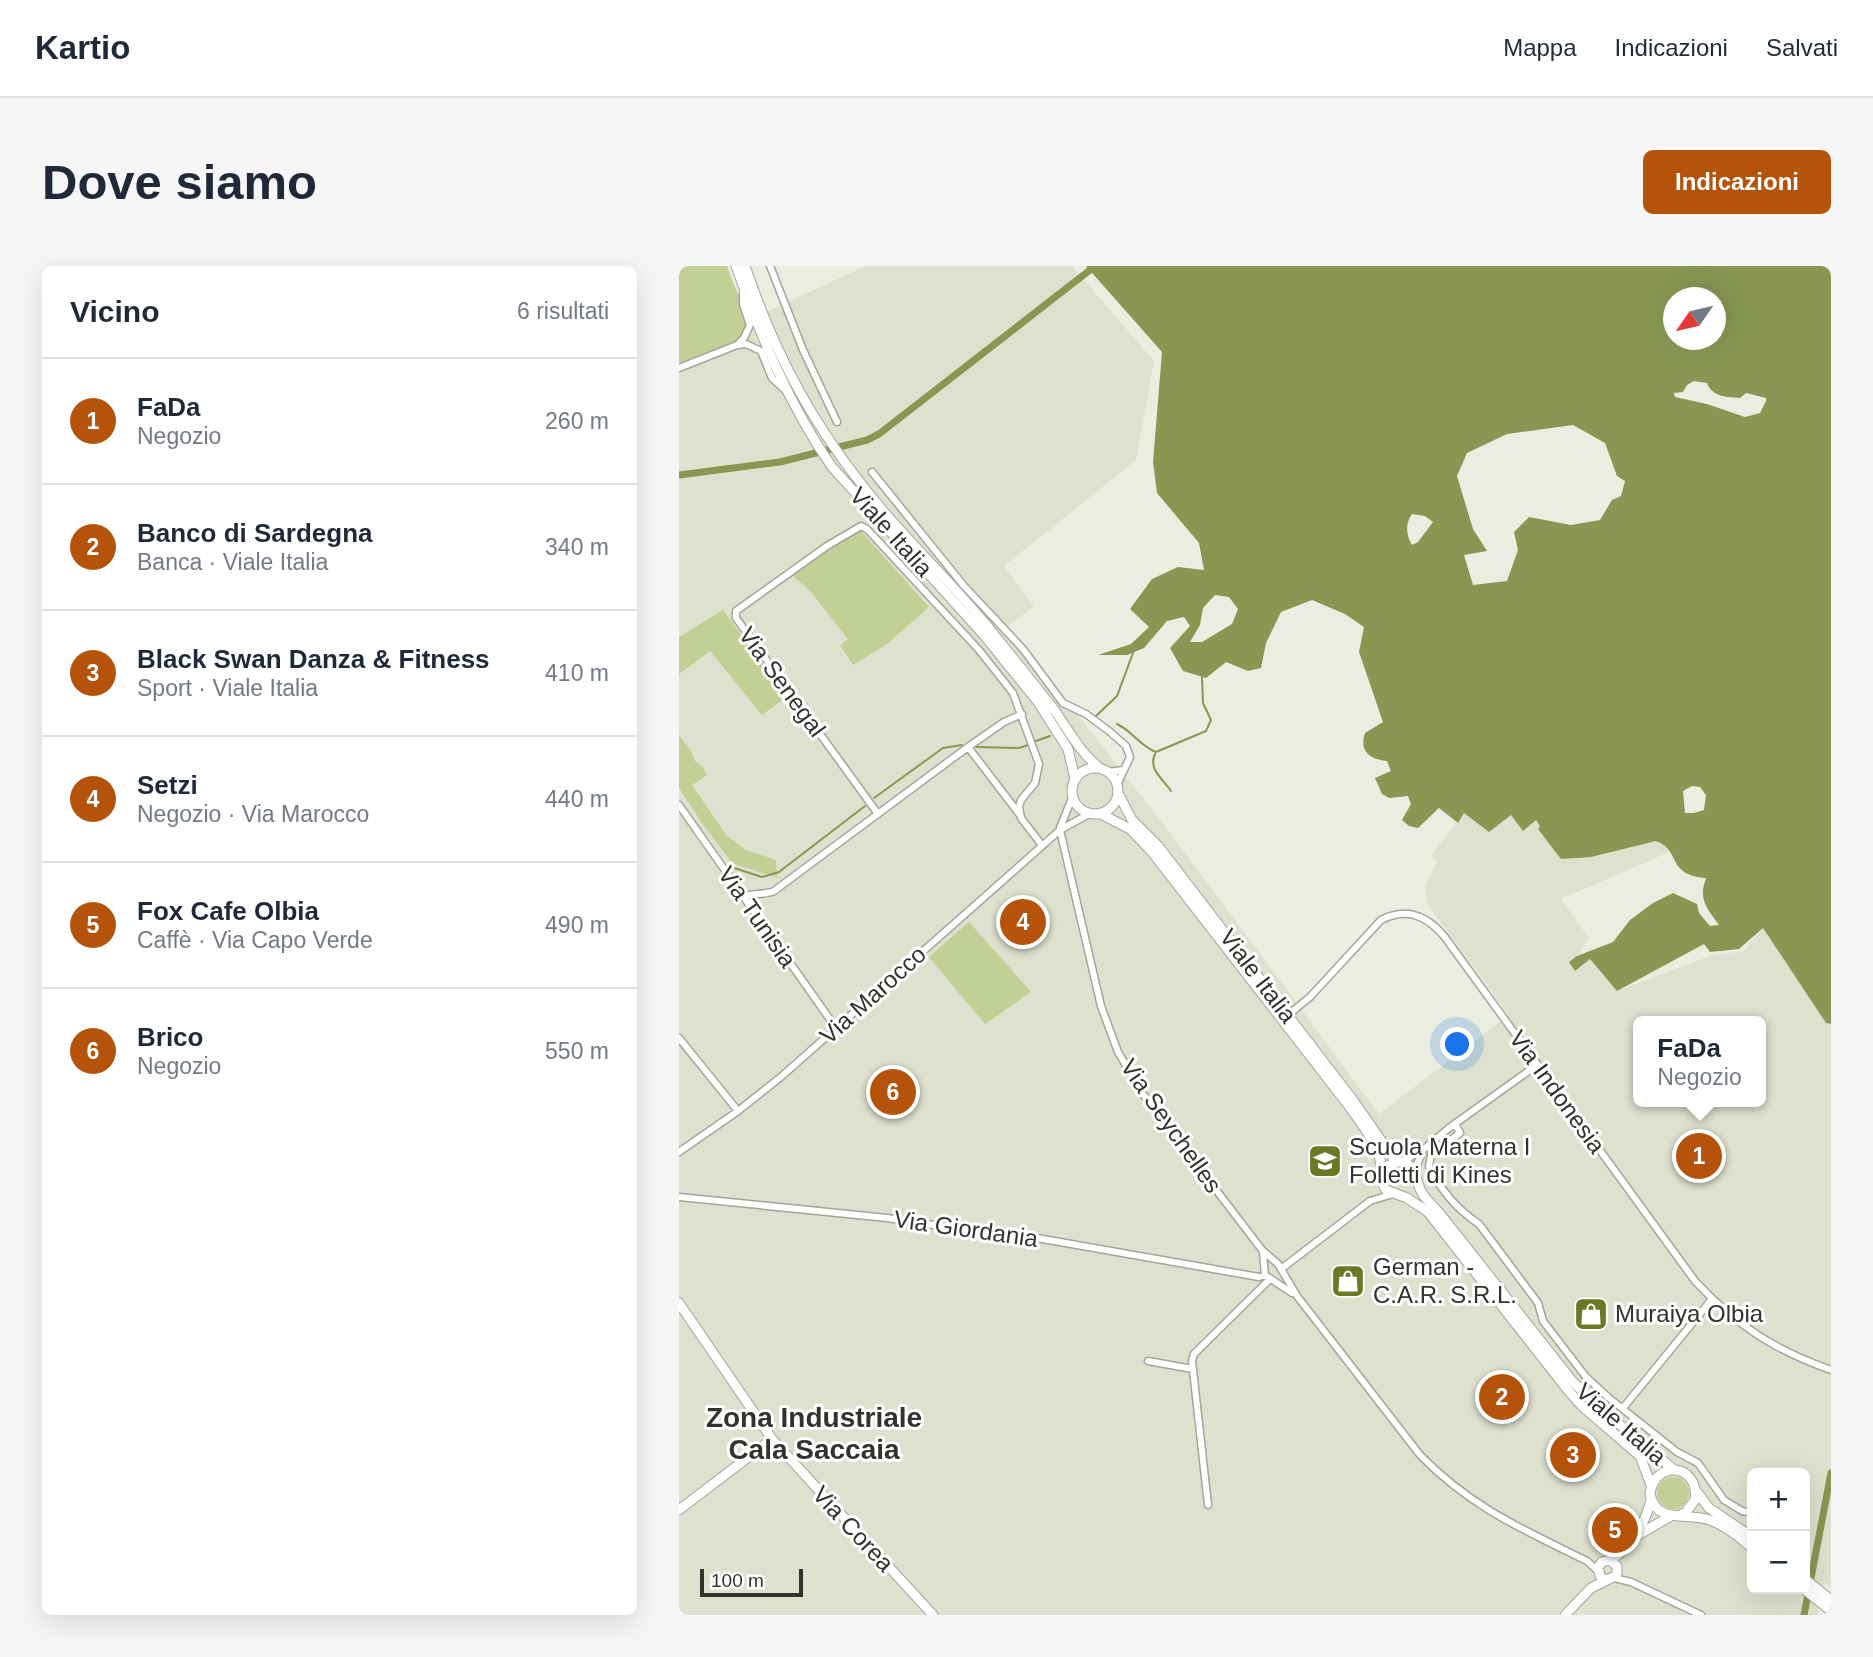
<!DOCTYPE html>
<html lang="it">
<head>
<meta charset="utf-8">
<style>
  body { margin:0; font-family:Helvetica,sans-serif; background:#f6f6f7; color:#1f2937 }
  .controls { position:absolute; right:21px; bottom:21px; display:grid; overflow:hidden; border-radius:10px; box-shadow:0 7px 28px #0002 }
  .controls button { width:63px; height:63px; display:grid; place-items:center; padding:0; border:0; border-bottom:2px solid #e0e1e3; background:#fff; color:#1f2937; font:35px sans-serif }
  .compass { position:absolute; left:984px; top:21px; width:63px; height:63px; border-radius:50%; background:#fff; box-shadow:0 7px 28px #0002; rotate:236deg }
  .scale { position:absolute; left:21px; bottom:18px; width:103px; box-sizing:border-box; padding-left:7px; border:4px solid #32332e; border-top:0; font-size:19px; line-height:24px; white-space:nowrap; color:#32332e; -webkit-text-stroke:5px #fff; paint-order:stroke }
  .you { position:absolute; left:779px; top:779px; width:24px; height:24px; margin:-18px; border:5px solid #fff; border-radius:50%; background:#1a73e8; box-shadow:0 0 0 10px #1a73e833 }
  .badge { display:grid; place-items:center; width:46px; height:46px; border-radius:50%; background:#b45309; color:#fff; font-size:23px; font-weight:700 }
  .pin { position:absolute; translate:-50% -50%; border:4px solid #fff; box-shadow:0 2px 7px #0006 }
  .popup { position:absolute; left:954px; top:750px; width:133px; height:91px; box-sizing:border-box; display:grid; place-content:center; border-radius:10px; background:#fff; filter:drop-shadow(0 2px 5px #0005); font-size:23px; white-space:nowrap; color:#747a83 }
  .popup b { font-size:26px; color:#1f2937 }
  .popup::after { content:''; position:absolute; left:50%; top:100%; margin-left:-14px; border:14px solid transparent; border-top-color:#fff }
  .list { margin:0; padding:0; list-style:none }
  h2 { display:flex; justify-content:space-between; align-items:center; height:91px; margin:0; padding:0 28px; font-size:30px }
  h2 small { font-size:23px; font-weight:400; color:#747a83 }
  .list li { display:grid; grid-template-columns:46px 1fr auto; gap:21px; align-items:center; box-sizing:border-box; height:126px; padding:0 28px; border-top:2px solid #e0e1e3 }
  .list b { display:block; font-size:26px; white-space:nowrap }
  .list p { margin:0; font-size:23px; white-space:nowrap; color:#747a83 }
  .list em { font-size:23px; font-style:normal; color:#747a83 }
  .map { position:relative; flex:none; width:1152px; height:1349px; overflow:hidden; border-radius:10px }
  header { display:flex; align-items:center; gap:42px; box-sizing:border-box; height:98px; padding:0 35px; background:#fff; border-bottom:2px solid #e0e1e3 }
  header strong { font-size:33px }
  nav { display:flex; gap:38px; margin-inline-start:auto; font-size:24px }
  .intro { display:flex; align-items:center; justify-content:space-between; box-sizing:border-box; height:168px; padding:0 42px }
  h1 { margin:0; font-size:49px }
  .button { padding:18px 32px; border-radius:10px; background:#b45309; color:#fff; font-size:24px; font-weight:700 }
  main { display:flex; gap:42px; padding:0 42px }
  aside { flex:1; background:#fff; border-radius:10px; box-shadow:0 7px 28px #0002 }
  .map>svg:first-child { display:block }
  .built { fill:#dde1ce; fill-rule:evenodd }
  .green { fill:#c2cf95 }
  .water { fill:#899753; fill-rule:evenodd }
  .lines { fill:none; stroke-linecap:round; stroke-linejoin:round }
  .stream { stroke:#899753; stroke-width:2 }
  .canal { stroke:#899753; stroke-width:7 }
  .street-casing { stroke:#a3a699; stroke-width:9 }
  .secondary-casing { stroke:#a3a699; stroke-width:11 }
  .street { stroke:#fff; stroke-width:6 }
  .secondary { stroke:#fff; stroke-width:9 }
  .labels { text-anchor:middle; stroke-width:6; stroke-linejoin:round; paint-order:stroke }
  .street-label { font-size:24px; fill:#32332e; stroke:#fff }
  .poi-label { font-size:24px; fill:#32332e; stroke:#fff; text-anchor:start }
  .quarter-label { font-size:28px; font-weight:bold; fill:#32332e; stroke:#fff }
</style>
</head>
<body>
<header>
<strong>Kartio</strong>
<nav><a>Mappa</a><a>Indicazioni</a><a>Salvati</a></nav>
</header>
<div class="intro"><h1>Dove siamo</h1><a class="button">Indicazioni</a></div>
<main>
<aside>
<h2>Vicino<small>6 risultati</small></h2>
<ul class="list">
<li><span class="badge">1</span><div><b>FaDa</b><p>Negozio</p></div><em>260 m</em></li>
<li><span class="badge">2</span><div><b>Banco di Sardegna</b><p>Banca · Viale Italia</p></div><em>340 m</em></li>
<li><span class="badge">3</span><div><b>Black Swan Danza &amp; Fitness</b><p>Sport · Viale Italia</p></div><em>410 m</em></li>
<li><span class="badge">4</span><div><b>Setzi</b><p>Negozio · Via Marocco</p></div><em>440 m</em></li>
<li><span class="badge">5</span><div><b>Fox Cafe Olbia</b><p>Caffè · Via Capo Verde</p></div><em>490 m</em></li>
<li><span class="badge">6</span><div><b>Brico</b><p>Negozio</p></div><em>550 m</em></li>
</ul>
</aside>
<div class="map">
<svg width="1152" height="1349" viewBox="0 0 1152 1349">
  <rect width="100%" height="100%" fill="#eaeee0"/>
  <path class="built" d="M187,0H393L475,95L457,194L325,300L355,340L328,361L332,364L492,568L700,848L830,749L749,639L746,621L758,596L753,589L785,547L832,549L856,554L861,560L912,591L977,575L984,578L990,586L882,633L910,672L898,690L890,696L896,705L911,693L938,725L1034,689L1065,685L1084,661L1147,757L1152,758V1321L1145,1316L1139,1349H0V86ZM959,755H1081V836H959ZM1073,1207H1126V1323H1073Z"/>
  <path class="green" d="M0,0H48L71,59L58,79L0,102Z
    M180,263L250,341L208,378L174,399L161,379L169,373L132,326L113,309Z
    M44,344L107,431L83,449L31,385L0,408V371Z
    M0,469L12,485L16,495L24,501L28,509L13,519L48,570L67,584L97,594L98,612L53,597L23,557L0,522Z
    M290,656L352,726L306,758L250,691Z
    M978 1227a16 16 0 1 1 32 0a16 16 0 1 1-32 0Z"/>
  <path class="water" d="M407,0H1152V758L1147,757L1084,662L1060,683L1031,686L1025,678L938,725L911,693L896,705L890,696L898,690L934,676L951,654L974,637L994,627L1018,638L1020,647L1031,660L1040,659C1028,642 1019,634 1027,612C987,609 1003,585 977,575L912,591L882,593L859,563L861,560L857,554L844,565L832,549L810,566L785,547L779,557L760,542L739,562L730,560L723,554L732,538L729,530L710,532L703,528L696,512L712,505L708,495C691,493 680,486 686,467L704,456L680,386L685,361L666,348L633,334L602,346L587,377L582,402L569,405L547,396L527,412L504,405L491,382L511,360L505,351L488,355L465,382L448,389H419L452,378L470,361L451,343L473,313L499,301L525,304L520,277L478,227L474,196L483,86ZM994,32H1036V74H994ZM1015,115L1028,117C1033,131 1048,131 1061,132L1067,127L1087,132V135L1081,147L1066,151L1028,138L996,131L995,127L1004,126L1008,119ZM894,159L926,177L938,210L946,215L942,230L933,234L921,254L892,259L850,251L835,266L839,284L828,315L794,319L785,289L808,285L794,263L778,210L788,187L828,168ZM733,248L746,250L754,256L739,276L733,279C727,270 726,257 733,248ZM536,329L550,331L559,343L553,358L523,376H511L521,359L524,342ZM1013,520L1021,521L1027,529L1025,544L1015,547H1006L1004,525Z"/>
  <g class="lines">
    <path class="stream" d="M416,451L438,430L454,387
      M438,458C455,466 459,479 477,486L527,465L532,454L524,437L523,411
      M354,476L371,470
      M298,481L340,482L349,479
      M476,488C469,503 483,512 492,525
      M195,532L264,482L283,479
      M55,602L83,611L100,606L186,540"/>
    <path class="canal" d="M0,209L101,196L188,174L200,168L411,4
      M1125,1349L1152,1207"/>
    <g class="street-casing">
      <path id="street" d="M91,0L124,84L158,156
        M58,79L65,72L71,59L64,38V27
        M0,102L58,79L67,78L82,85L93,112L106,124
        M193,206L285,320L344,383L384,437L407,448L430,465L447,480L451,491L438,519
        M289,481L341,549
        M429,506L444,504
        M0,539L157,762
        M199,548L57,352V345L148,280L182,260L188,263L300,384L334,427L360,498L356,517L342,534L340,541L342,552L363,579
        M381,562L393,532
        M381,564L422,740L439,786L464,828L583,984L599,998L618,1030L741,1189C793,1242 843,1263 908,1295L919,1305
        M64,630C74,627 87,629 95,625L289,481L325,456L343,448
        M609,749L631,731L702,654C727,641 747,649 765,670L1016,1015C1057,1059 1095,1084 1152,1104
        M0,772L59,845
        M776,858L781,867L752,889L750,900C761,923 779,944 800,958L859,1037L864,1055L907,1111L930,1132L998,1186L1019,1197L1045,1234L1063,1245L1073,1247
        M0,886L59,845L103,810L381,564L410,548
        M722,896L744,884L770,862L858,799
        M735,906L744,884
        M0,931L208,952L315,968L341,969L580,1011L586,1009
        M584,987L586,1009L613,1027
        M602,1003L691,935L714,928
        M469,1095L514,1103
        M944,1142L1033,1033
        M529,1239L513,1095L515,1088L591,1013
        M935,1312L952,1316L1022,1349"/>
    </g>
    <g class="secondary-casing">
      <path id="secondary" d="M57,0C82,71 110,139 153,201L304,368L359,436L389,483L396,513
        M66,0C98,94 136,163 200,240C236,283 278,322 313,366C334,392 356,419 376,445C391,466 401,487 422,503
        M393 525a23 23 0 1 1 46 0a23 23 0 1 1-46 0Z
        M439,527L453,554L480,581L676,837L717,896
        M422,548L451,563L473,586L670,840C681,856 694,872 700,890C704,902 700,914 707,924L728,932L749,946L888,1123L903,1140L961,1190L972,1219
        M703,907C710,895 728,890 735,906C738,913 739,920 743,927C748,935 756,942 762,949L894,1116L923,1144L994,1203
        M0,1037L93,1173L254,1349
        M1018,1226L1030,1242L1073,1271
        M0,1244L93,1173
        M999,1250L1007,1246L1016,1234C1021,1199 977,1192 971,1227C976,1259 1008,1246 1031,1254C1047,1260 1060,1271 1073,1282
        M959,1269L992,1250
        M931,1294C954,1281 965,1259 972,1234
        M1126,1313L1152,1334
        M1125,1323L1152,1345
        M886,1349L912,1322L938,1309V1300L931,1294L923,1296L919,1301L921,1310L927,1314"/>
    </g>
    <use href="#street" class="street"/>
    <use href="#secondary" class="secondary"/>
  </g>
  <defs>
    <g id="school-square" transform="scale(1.75)"><rect x="-9" y="-9" width="18" height="18" rx="4" fill="#6b7925" stroke="#fff"/><path d="M0-5L7-2L0 1L-7-2ZM-4 1L0 2.5L4 1V4Q0 6-4 4Z" fill="#fff"/></g>
    <g id="shop-square" transform="scale(1.75)"><rect x="-9" y="-9" width="18" height="18" rx="4" fill="#6b7925" stroke="#fff"/><path d="M-5-2.5h2.3a2.7 3.5 0 0 1 5.4 0H5L5.5 6h-11ZM-1.5-2.5h3a1.5 2.3 0 0 0-3 0Z" fill="#fff"/></g>
  </defs>
  <g fill-rule="evenodd">
    <use href="#school-square" x="646" y="895"/>
    <use href="#shop-square" x="669" y="1015"/>
    <use href="#shop-square" x="912" y="1048"/>
  </g>
  <g class="labels">
    <g class="street-label">
      <text transform="translate(212 266) rotate(48)" y="8">Viale Italia</text>
      <text transform="translate(103 416) rotate(54)" y="8">Via Senegal</text>
      <text transform="translate(78 651) rotate(55)" y="8">Via Tunisia</text>
      <text transform="translate(579 710) rotate(53)" y="8">Viale Italia</text>
      <text transform="translate(194 729) rotate(-42)" y="8">Via Marocco</text>
      <text transform="translate(878 826) rotate(54)" y="8">Via Indonesia</text>
      <text transform="translate(492 860) rotate(55)" y="8">Via Seychelles</text>
      <text transform="translate(287 963) rotate(8)" y="8">Via Giordania</text>
      <text transform="translate(942 1158) rotate(41)" y="8">Viale Italia</text>
      <text transform="translate(174 1263) rotate(47)" y="8">Via Corea</text>
    </g>
    <g class="poi-label">
      <text x="670" y="889">Scuola Materna I<tspan x="670" dy="28">Folletti di Kines</tspan></text>
      <text x="694" y="1009">German -<tspan x="694" dy="28">C.A.R. S.R.L.</tspan></text>
      <text x="936" y="1056">Muraiya Olbia</text>
    </g>
    <g class="quarter-label">
      <text x="135" y="1161">Zona Industriale<tspan x="135" dy="32">Cala Saccaia</tspan></text>
    </g>
  </g>
</svg>
<div class="controls">
<button>+</button>
<button>−</button>
</div>
<svg class="compass" viewBox="-18 -18 36 36"><path d="M0-13l5 13h-10z" fill="#e53935"/><path d="M0 13l5-13h-10z" fill="#747a83"/></svg>
<div class="scale">100 m</div>
<div class="you"></div>
<div class="pin badge" style="left:1020px;top:890px">1</div>
<div class="popup"><b>FaDa</b>Negozio</div>
<div class="pin badge" style="left:823px;top:1131px">2</div>
<div class="pin badge" style="left:894px;top:1189px">3</div>
<div class="pin badge" style="left:344px;top:656px">4</div>
<div class="pin badge" style="left:936px;top:1264px">5</div>
<div class="pin badge" style="left:214px;top:826px">6</div>
</div>
</main>
</body>
</html>
